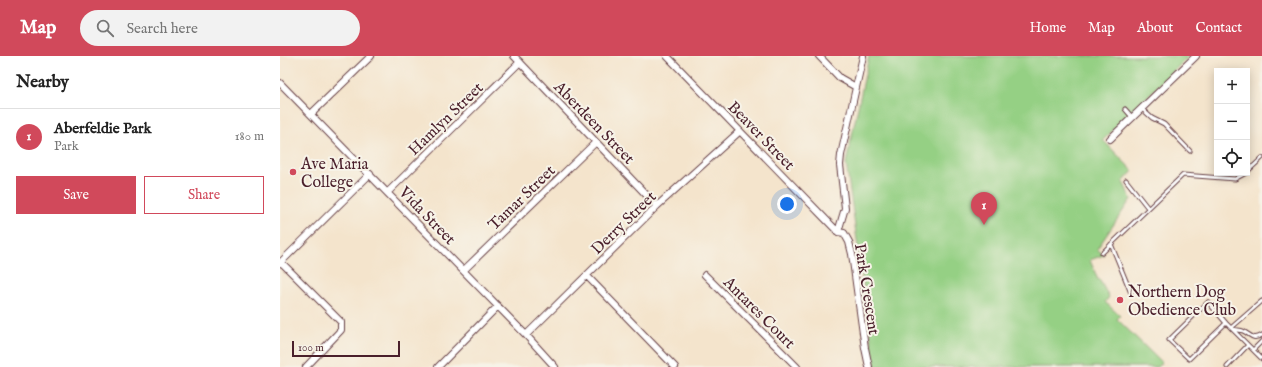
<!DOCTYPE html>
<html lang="en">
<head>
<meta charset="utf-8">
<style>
  body { margin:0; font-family:"IM FELL English",serif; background:#f2f2f2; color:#222 }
  .controls { position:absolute; right:12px; top:12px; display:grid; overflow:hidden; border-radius:0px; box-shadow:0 2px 10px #0003 }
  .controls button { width:36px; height:36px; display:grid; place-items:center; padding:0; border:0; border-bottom:1px solid #e0e0e0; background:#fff; color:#222; font:20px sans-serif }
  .scale { position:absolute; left:12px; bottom:10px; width:108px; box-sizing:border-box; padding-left:4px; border:2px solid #4a1f2b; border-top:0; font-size:11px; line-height:14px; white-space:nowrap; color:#4a1f2b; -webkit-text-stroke:3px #f7f3e8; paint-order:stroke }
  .you { position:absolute; left:507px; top:148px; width:14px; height:14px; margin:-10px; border:3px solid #fff; border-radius:50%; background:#1a73e8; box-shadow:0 0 0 6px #1a73e833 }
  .badge { display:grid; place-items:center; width:26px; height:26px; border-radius:50%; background:#d1495b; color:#fff; font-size:13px; font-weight:700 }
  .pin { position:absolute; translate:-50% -33px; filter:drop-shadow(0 1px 2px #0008) }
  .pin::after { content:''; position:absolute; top:21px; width:14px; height:12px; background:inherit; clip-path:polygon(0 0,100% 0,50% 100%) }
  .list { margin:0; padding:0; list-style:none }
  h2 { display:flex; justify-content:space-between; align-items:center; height:52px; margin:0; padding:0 16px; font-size:17px }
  h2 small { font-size:13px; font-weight:400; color:#767676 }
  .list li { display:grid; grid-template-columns:26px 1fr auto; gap:12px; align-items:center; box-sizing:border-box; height:56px; padding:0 16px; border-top:1px solid #e0e0e0 }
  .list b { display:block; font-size:15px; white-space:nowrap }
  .list p { margin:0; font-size:13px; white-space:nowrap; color:#767676 }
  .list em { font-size:13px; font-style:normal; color:#767676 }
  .actions { display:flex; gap:8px; padding:12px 16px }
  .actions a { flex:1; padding:9px 0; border:1px solid #d1495b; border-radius:0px; text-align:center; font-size:14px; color:#d1495b }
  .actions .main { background:#d1495b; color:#fff }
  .icon { flex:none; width:22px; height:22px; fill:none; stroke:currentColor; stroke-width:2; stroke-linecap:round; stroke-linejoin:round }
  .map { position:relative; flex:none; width:982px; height:311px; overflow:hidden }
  header { display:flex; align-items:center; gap:24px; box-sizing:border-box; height:56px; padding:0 20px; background:#d1495b; color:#fff }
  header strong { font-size:19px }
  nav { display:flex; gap:22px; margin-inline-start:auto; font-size:14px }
  .search { width:280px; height:36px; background:#f2f2f2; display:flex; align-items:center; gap:10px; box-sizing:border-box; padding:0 14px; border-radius:22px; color:#767676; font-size:15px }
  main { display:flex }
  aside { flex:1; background:#fff }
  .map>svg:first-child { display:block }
  .green { fill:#95d084; stroke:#707858 }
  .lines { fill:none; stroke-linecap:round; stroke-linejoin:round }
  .service-casing { stroke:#643d43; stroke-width:5 }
  .minor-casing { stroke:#643d43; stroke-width:8 }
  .service { stroke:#fff; stroke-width:3 }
  .minor { stroke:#fff; stroke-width:6 }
  .poi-dot { fill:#d1495b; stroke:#f7f3e8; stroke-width:1.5 }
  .labels { text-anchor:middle; stroke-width:4; stroke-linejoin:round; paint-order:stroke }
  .street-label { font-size:16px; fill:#4a1f2b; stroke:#f7f3e8 }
  .poi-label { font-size:16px; fill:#4a1f2b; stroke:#f7f3e8; text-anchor:start }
</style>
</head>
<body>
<header>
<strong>Map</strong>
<div class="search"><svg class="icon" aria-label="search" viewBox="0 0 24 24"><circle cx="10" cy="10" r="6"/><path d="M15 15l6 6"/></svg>Search here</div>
<nav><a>Home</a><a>Map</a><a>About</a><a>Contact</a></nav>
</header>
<main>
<aside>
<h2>Nearby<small></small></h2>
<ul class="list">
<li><span class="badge">1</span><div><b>Aberfeldie Park</b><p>Park</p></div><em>180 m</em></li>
</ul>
<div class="actions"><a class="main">Save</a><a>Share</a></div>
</aside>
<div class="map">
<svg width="982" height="311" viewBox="0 0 982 311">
  <rect width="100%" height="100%" fill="#f7f3e8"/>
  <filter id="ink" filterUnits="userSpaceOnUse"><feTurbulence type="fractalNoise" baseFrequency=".025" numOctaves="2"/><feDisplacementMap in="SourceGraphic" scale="8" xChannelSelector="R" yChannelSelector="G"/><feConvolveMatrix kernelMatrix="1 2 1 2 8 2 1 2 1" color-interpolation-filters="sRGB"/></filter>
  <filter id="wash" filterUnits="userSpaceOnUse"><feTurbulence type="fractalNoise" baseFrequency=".012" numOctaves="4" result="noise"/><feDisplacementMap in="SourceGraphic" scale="16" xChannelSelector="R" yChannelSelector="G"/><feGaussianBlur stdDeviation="0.9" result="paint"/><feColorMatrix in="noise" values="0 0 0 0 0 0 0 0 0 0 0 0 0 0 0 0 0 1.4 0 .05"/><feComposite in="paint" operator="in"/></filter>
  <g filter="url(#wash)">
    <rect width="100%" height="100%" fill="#f4e4cc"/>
    <path class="green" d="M589,0H909L823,84L853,115L843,126L851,143L817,193L824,199L810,204L818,224L819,223L829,241L825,246L840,260L837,263L882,307L878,311H595L566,107Z"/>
  </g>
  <g filter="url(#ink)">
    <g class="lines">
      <g class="service-casing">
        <path id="service" d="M845,53L852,61
          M862,53L872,62L884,68L910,95
          M967,116L982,102
          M846,124L868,152
          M831,188L851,237
          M822,197L903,119L955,123L966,117
          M946,267L909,303L889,284L928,246L946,267L982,303
          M951,272L982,245
          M953,273C956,274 961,274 963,275C971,279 973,285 982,279
          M973,294L982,285
          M947,311L968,289"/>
      </g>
      <g class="minor-casing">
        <path id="minor" d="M234,0L377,150
          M387,0L558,176
          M539,0L560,22L576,31
          M0,27L246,279L275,311
          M31,58L91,0
          M830,83L916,0
          M108,136L240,6
          M558,176L565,152L560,109L561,99L583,0
          M558,176L564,177L569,186L572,198L585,292L589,311
          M1,206L61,266V274L26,311
          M0,207L90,118
          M184,214L316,86
          M425,219L517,311
          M307,220L395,311
          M246,279L377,150L460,75
          M158,311L218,250"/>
      </g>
      <use href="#service" class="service"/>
      <use href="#minor" class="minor"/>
    </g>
  </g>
  <g class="poi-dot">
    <circle cx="13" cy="116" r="4"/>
    <circle cx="840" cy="244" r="4"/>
  </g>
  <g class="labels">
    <g class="street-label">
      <text transform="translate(165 62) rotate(-44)" y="6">Hamlyn Street</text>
      <text transform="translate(315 66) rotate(46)" y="6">Aberdeen Street</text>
      <text transform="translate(482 79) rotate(46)" y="6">Beaver Street</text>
      <text transform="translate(241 141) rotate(-44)" y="6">Tamar Street</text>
      <text transform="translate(148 159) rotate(46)" y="6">Vida Street</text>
      <text transform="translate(343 166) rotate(-44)" y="6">Derry Street</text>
      <text transform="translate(588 233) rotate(81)" y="6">Park Crescent</text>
      <text transform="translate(480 256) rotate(45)" y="6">Antares Court</text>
    </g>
    <g class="poi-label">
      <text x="21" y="113">Ave Maria<tspan x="21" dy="18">College</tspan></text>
      <text x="848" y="241">Northern Dog<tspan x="848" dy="18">Obedience Club</tspan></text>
    </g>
  </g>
</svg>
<div class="controls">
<button>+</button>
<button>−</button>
<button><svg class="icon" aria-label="locate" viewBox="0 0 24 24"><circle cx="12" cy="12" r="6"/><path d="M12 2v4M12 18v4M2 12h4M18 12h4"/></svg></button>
</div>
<div class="scale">100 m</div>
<div class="you"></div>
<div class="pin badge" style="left:704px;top:169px">1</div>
</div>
</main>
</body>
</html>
